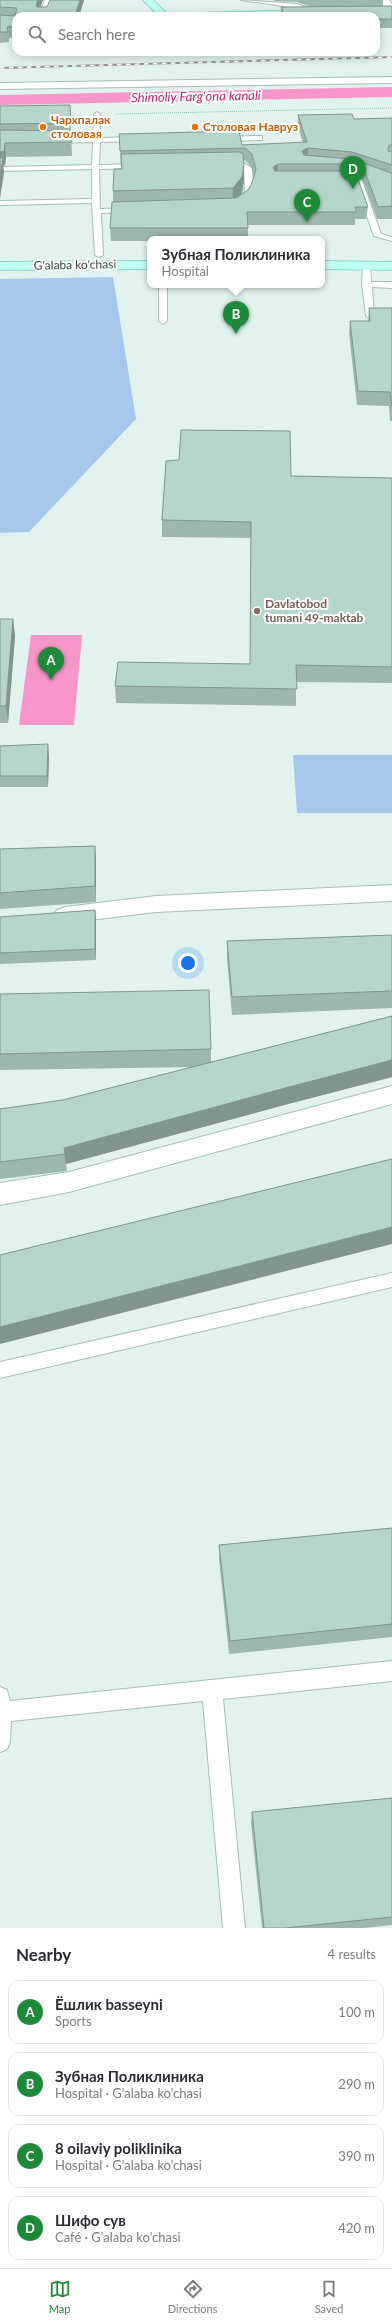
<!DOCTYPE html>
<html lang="en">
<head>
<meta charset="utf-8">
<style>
  body { margin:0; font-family:Lato,sans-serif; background:#f2f2f3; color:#2b2b33 }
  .you { position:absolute; left:188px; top:963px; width:14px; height:14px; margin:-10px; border:3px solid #fff; border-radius:50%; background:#1a73e8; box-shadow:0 0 0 6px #1a73e833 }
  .badge { display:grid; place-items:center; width:26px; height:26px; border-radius:50%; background:#1e8a39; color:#fff; font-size:13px; font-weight:700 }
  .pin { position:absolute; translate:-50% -33px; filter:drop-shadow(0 1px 2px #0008) }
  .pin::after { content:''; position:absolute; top:21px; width:14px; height:12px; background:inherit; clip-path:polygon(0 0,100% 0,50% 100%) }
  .popup { position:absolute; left:147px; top:236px; width:178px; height:52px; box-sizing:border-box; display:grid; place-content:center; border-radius:8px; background:#fff; filter:drop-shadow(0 1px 3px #0005); font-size:13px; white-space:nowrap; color:#7c7c81 }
  .popup b { font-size:15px; color:#2b2b33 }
  .popup::after { content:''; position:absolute; left:50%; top:100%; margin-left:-8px; border:8px solid transparent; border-top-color:#fff }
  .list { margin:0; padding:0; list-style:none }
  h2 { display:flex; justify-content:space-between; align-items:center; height:52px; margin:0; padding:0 16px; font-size:17px }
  h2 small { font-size:13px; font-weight:400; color:#7c7c81 }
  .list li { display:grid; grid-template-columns:26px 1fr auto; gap:12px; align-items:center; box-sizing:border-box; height:64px; margin:0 8px 8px; padding:0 8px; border:1px solid #e1e1e2; border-radius:12px }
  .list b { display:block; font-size:15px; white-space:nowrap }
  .list p { margin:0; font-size:13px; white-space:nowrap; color:#7c7c81 }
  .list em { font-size:13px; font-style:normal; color:#7c7c81 }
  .icon { flex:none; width:22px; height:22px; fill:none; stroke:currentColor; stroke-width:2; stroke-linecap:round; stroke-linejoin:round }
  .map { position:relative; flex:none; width:392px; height:1928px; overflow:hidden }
  .search { position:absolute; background:#fff; box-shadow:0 2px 10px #0003; left:12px; right:12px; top:12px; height:44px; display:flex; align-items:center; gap:10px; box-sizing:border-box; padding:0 14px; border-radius:12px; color:#7c7c81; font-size:15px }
  .sheet { height:340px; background:#fff }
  nav { display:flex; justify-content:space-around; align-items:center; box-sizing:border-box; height:56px; border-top:1px solid #e1e1e2; background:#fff; font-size:11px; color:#7c7c81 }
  nav a { display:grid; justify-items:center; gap:2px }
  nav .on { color:#1e8a39 }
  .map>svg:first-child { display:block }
  .green { fill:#a6c8ec }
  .water { fill:#f797c9 }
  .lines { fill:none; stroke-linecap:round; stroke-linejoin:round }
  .canal { fill:#f797c9; fill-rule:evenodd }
  .lane-casing { stroke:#a4bfb7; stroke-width:2 }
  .street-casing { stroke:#a4bfb7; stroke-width:2 }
  .secondary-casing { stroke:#8bd4c6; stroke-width:2 }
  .path { stroke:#94c2b5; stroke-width:1; stroke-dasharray:1 1; stroke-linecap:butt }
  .lane { fill:#fff; fill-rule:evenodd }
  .street { fill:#fff; fill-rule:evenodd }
  .secondary { fill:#c0fff4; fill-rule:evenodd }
  .rail-casing { stroke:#939393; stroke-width:2 }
  .rail { stroke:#fff; stroke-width:1.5; stroke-dasharray:4.5; stroke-linecap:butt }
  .wall { fill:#9db7af; fill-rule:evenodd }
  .shaded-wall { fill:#7f958e }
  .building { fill:#b6d5cb; stroke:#7f958e }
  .food-dot { fill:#e8710a; stroke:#fff; stroke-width:1.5 }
  .education-dot { fill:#8d6e63; stroke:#fff; stroke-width:1.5 }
  .labels { text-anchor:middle; stroke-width:4; stroke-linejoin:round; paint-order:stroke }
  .far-food-label { font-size:12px; font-weight:bold; fill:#c56008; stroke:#fff; text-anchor:start }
  .far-street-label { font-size:12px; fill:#32453f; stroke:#fff }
  .far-education-label { font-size:12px; font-weight:bold; fill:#785e54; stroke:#fff; text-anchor:start }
  .far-water-label { font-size:13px; font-style:italic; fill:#ba2270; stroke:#fff }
</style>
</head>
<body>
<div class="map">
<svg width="392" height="1928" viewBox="0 0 392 1928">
  <rect width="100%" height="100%" fill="#e2f3ef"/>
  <path class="green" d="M113,277L136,419L29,532L0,533V279Z
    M293,755H392V813H297Z"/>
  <path class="water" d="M31,635H82L74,725H19Z"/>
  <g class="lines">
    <path class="canal" d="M392,87V97L0,105V95Z"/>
    <g class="lane-casing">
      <path id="lane" d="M241,0L297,4L323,12L320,14L297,8Z
        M97,112L100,114V138L138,137L142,139L138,141L100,142L99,165L140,164L144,166L140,168L99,169L100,209L129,208L133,210L129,212L101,213L103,255L99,257L95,255L92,203L0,205V201L92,199V169L0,171V167L92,165L93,142L53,143L49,141L53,139L93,138L94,114Z
        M259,136H262V140L221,141L217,139L221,137Z
        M223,162H242L252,168L253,193L244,205L237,203L245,193L244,169L240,166H223Z
        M336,178H361L381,234L392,237V241L374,236L355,182H339L335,180Z
        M363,263L370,265L371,282H392V288L372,287L374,316L370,319L366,316L362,284Z
        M159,285H167V321L163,324L159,321Z
        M392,1273V1287L0,1378V1362Z
        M392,1661V1681L223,1699L245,1928H223L203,1701L11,1721L10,1742L7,1749L0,1752V1687L7,1690L10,1701Z"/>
    </g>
    <g class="street-casing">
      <path id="street" d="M45,0H55L48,16H38Z
        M379,0H389L392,4V13L389,12Z
        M392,77V83L0,89V83Z
        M392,885V901L156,912L65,923L57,920L54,915L57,910L65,907L156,896Z
        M392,1086V1104L69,1192L0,1205V1183L69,1172Z"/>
    </g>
    <g class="secondary-casing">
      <path id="secondary" d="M143,0H153L169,16H159Z
        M311,10L314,11V15L197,16L202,13Z
        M150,261V269L0,270V262Z
        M322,261L392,262V270L322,269Z"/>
    </g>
    <path class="path" d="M116,114L392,108"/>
    <use href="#lane" class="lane"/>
    <use href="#street" class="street"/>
    <use href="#secondary" class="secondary"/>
    <g class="rail-casing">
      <path id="rail" d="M0,68L392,57"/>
    </g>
    <use href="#rail" class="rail"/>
  </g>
  <path class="wall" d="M0,0H43L40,7H47L84,0L79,16H16V37L9,38V42L0,43Z
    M274,0H383V6H392V28H376V16H281V7H312L297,2L274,1Z
    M70,105L72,156L6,157L5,165L3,166L4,172L0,198V106Z
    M298,115L354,119L392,118V219H377L361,176H357L368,207L366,219H355V225H248V239H150V241H111L110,228L113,202V191L121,169L119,134L242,145L303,143L298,127ZM245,160L251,167L254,176L252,183L248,190L240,195L242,193L244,180V161Z
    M369,308H392V421H390L389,406L357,405L349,334L350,321H368Z
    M291,476L392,478V683L296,682V706L116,703L115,686L250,664L251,538L162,537V520Z
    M0,619H13L15,636L8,723H0Z
    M0,746L49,756L48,787H0Z
    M95,846L96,862V902L0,909V849Z
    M95,910L96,921V960L0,964V917Z
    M392,935V1008L232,1015L227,959V941Z
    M0,994L211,1049V1062L392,1016V1077L288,1104L66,1164L67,1171L0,1179V1109L63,1100L193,1067L0,1070Z
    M392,1528V1637L229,1654L219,1559V1545Z
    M392,1798V1925L364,1928H262L251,1823L252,1812Z"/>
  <path class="shaded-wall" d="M38,0H43L37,15L36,5Z
    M80,0H84L79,16H75Z
    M5,143L6,157L5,165L3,166L4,172L0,198V152Z
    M308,148L307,161L302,151Z
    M244,164V180L242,193L232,204L233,188Z
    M278,164V176L273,167Z
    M13,619L15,636L8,723L6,706Z
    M48,744L49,756L48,787L47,776Z
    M95,846L96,862V902L95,886Z
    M95,910L96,921V960L95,949Z
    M392,1060V1077L288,1104L66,1164L64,1148L289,1087Z
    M392,1227V1244L0,1344V1327Z"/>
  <path class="building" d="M0,0H38L36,5L37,7H47L50,0H80L75,16H16V26L7,27L8,32H0V15L15,16L17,8L0,7Z
    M392,6V19H376V16H285L281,7Z
    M70,105L71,123L0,124V106Z
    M352,114L354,119L392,118V145H389L388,151L392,152V165L352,152L308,148L302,151L304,155L351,159L392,173V206L378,207L362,164H278L273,167L275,171H355L368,207H355L356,212H247L248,228H110L112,202L236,198L248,190L252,183L256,169L252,154L245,148L120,151L119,134L239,131L242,145L307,142L298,115Z
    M0,130L71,131L72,142L5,143L4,151L0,152Z
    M240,152L243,154L244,164L242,177L233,188L113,191L114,169H122L121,154Z
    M0,158H3L0,175Z
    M369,308H392V407L390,392L358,391L350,321H370Z
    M181,430L290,431L291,476L392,478V667L296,665L297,689L115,686L118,662L250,664L251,522L162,520L166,461L179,460Z
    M0,619H13L6,706H0Z
    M48,744L47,776H0V746Z
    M95,846V886L0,893V849Z
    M95,910V949L0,953V917Z
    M392,935V991L232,997L227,941Z
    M209,990L211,1049L0,1054V994Z
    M392,1016V1060L289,1087L64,1148L65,1154L0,1162V1109L63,1100Z
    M392,1159V1227L0,1327V1255Z
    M392,1528V1624L230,1641L219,1545Z
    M392,1798V1917L285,1928H264L252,1812Z"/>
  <g class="food-dot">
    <circle cx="43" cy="127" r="4"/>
    <circle cx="195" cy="127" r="4"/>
  </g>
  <circle class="education-dot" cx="257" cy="611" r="4"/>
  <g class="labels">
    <g class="far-food-label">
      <text x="51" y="124">Чархпалак<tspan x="51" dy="14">столовая</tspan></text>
      <text x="203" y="131">Столовая Навруз</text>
    </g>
    <g class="far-street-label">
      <text transform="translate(75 265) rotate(-1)" y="4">G'alaba ko'chasi</text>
    </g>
    <g class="far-education-label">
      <text x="265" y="608">Davlatobod<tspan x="265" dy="14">tumani 49-maktab</tspan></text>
    </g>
    <g class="far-water-label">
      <text transform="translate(196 96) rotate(-1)" y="5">Shimoliy Fargʻona kanali</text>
    </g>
  </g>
</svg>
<div class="you"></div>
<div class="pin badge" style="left:51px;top:680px">A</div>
<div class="pin badge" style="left:236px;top:334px">B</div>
<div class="popup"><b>Зубная Поликлиника</b>Hospital</div>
<div class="pin badge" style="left:307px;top:222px">C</div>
<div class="pin badge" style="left:353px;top:189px">D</div>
<div class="search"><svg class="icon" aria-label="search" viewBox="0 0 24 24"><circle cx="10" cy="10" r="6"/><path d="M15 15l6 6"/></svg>Search here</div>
</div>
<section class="sheet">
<h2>Nearby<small>4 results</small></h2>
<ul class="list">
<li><span class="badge">A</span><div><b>Ёшлик basseyni</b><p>Sports</p></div><em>100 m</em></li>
<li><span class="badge">B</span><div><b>Зубная Поликлиника</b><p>Hospital · G'alaba ko'chasi</p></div><em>290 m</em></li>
<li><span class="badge">C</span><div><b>8 oilaviy poliklinika</b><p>Hospital · G'alaba ko'chasi</p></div><em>390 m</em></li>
<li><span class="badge">D</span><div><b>Шифо сув</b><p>Café · G'alaba ko'chasi</p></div><em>420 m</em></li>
</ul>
</section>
<nav>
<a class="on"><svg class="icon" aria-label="map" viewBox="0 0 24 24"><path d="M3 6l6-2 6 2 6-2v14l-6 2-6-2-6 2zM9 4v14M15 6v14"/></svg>Map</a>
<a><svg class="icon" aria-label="directions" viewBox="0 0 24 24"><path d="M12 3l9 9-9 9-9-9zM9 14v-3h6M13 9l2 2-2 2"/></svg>Directions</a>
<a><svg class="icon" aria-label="saved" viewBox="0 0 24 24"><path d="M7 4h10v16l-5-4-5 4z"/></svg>Saved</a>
</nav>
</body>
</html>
